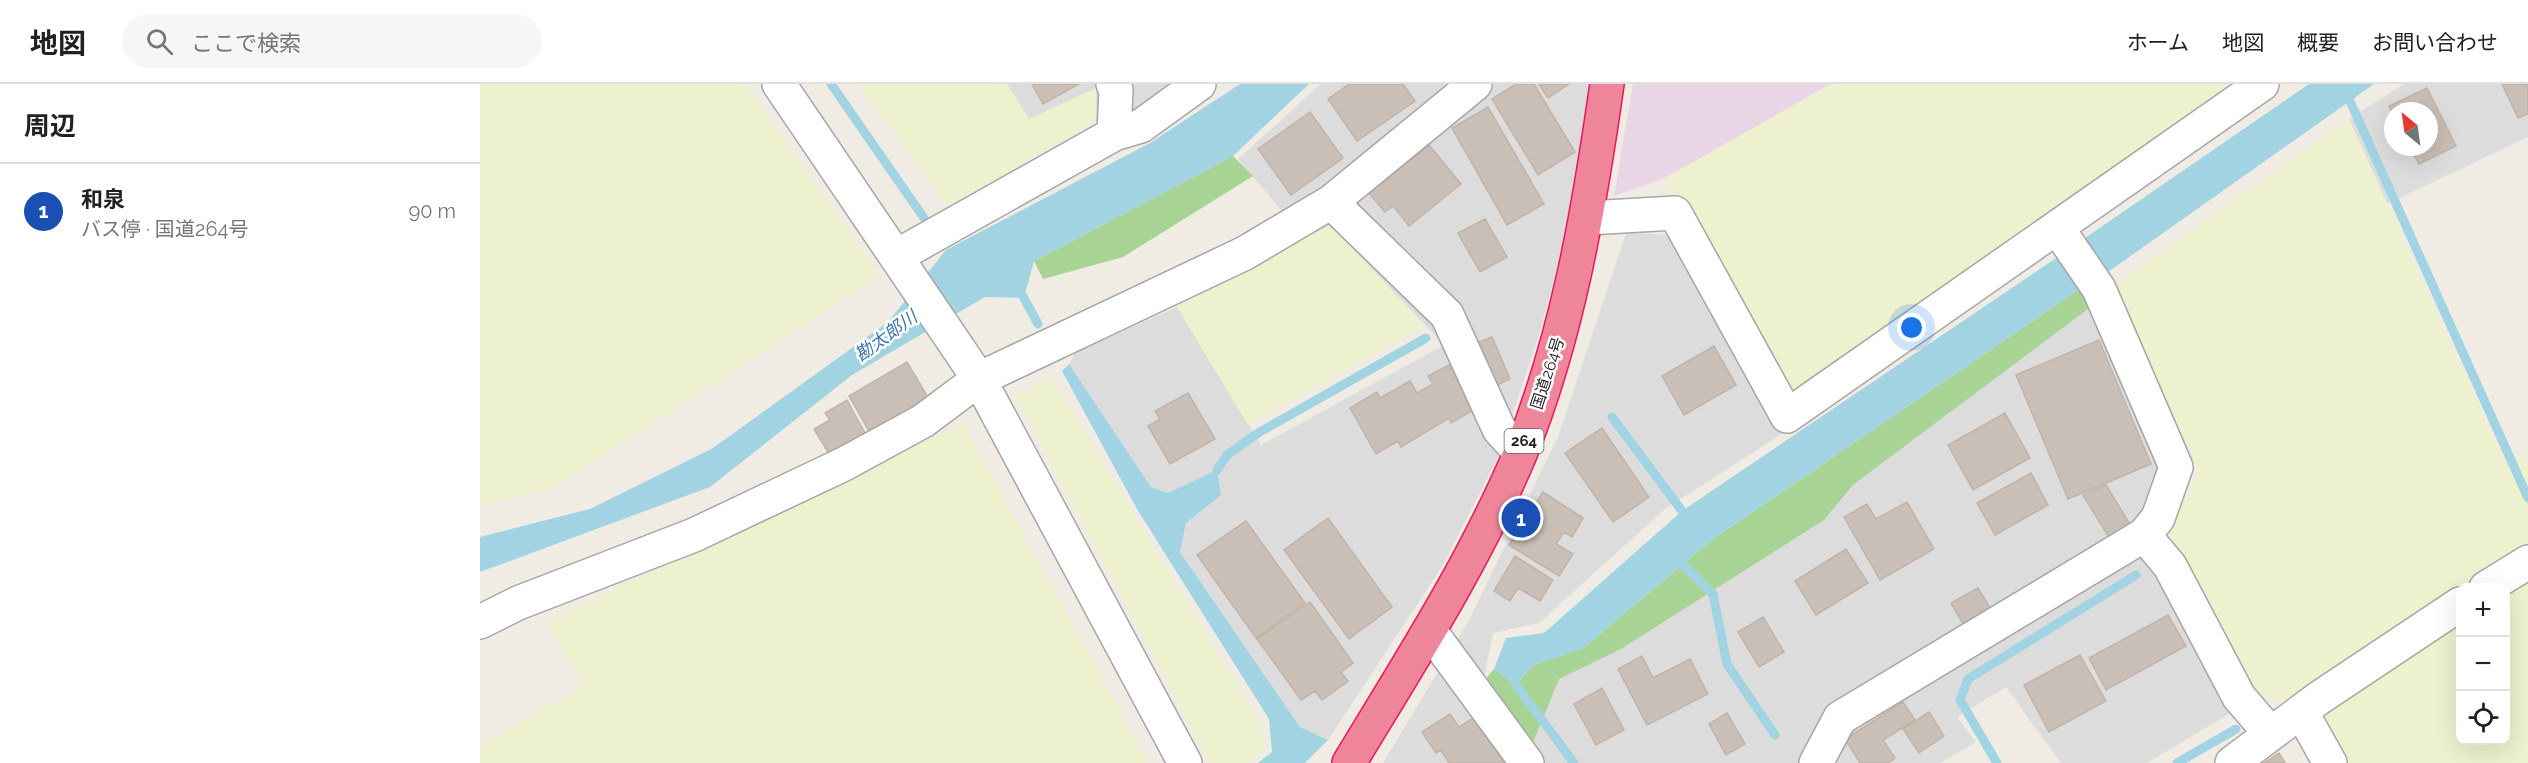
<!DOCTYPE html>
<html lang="ja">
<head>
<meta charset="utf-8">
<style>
  body { margin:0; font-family:Raleway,"Noto Sans JP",sans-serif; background:#f6f6f6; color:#202124 }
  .controls { position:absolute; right:18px; bottom:18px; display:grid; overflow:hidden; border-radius:12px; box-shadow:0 6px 24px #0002 }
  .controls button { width:54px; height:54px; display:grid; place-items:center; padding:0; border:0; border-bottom:2px solid #e0e0e0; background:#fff; color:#202124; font:30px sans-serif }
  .compass { position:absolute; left:1904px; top:18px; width:54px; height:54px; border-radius:50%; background:#fff; box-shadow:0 6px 24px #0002; rotate:331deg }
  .you { position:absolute; left:1432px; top:244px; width:21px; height:21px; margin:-15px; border:4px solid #fff; border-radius:50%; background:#1a73e8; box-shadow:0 0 0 9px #1a73e833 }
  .badge { display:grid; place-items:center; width:39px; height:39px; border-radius:50%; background:#ea580c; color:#fff; font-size:20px; font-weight:700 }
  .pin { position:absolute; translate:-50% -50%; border:3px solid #fff; box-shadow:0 2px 6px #0006 }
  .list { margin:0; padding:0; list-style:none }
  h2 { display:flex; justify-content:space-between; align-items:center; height:78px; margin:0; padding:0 24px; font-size:26px }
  h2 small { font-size:20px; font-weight:400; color:#757577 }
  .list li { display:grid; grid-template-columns:39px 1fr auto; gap:18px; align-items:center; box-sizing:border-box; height:96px; padding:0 24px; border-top:2px solid #e0e0e0 }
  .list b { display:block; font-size:22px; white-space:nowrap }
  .list p { margin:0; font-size:20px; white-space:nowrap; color:#757577 }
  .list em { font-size:20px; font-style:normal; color:#757577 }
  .icon { flex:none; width:33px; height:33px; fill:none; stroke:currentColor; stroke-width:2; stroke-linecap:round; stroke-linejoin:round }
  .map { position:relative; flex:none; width:2048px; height:679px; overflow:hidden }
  header { display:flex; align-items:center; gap:36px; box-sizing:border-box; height:84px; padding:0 30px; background:#fff; border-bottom:2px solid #e0e0e0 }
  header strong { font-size:28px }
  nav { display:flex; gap:33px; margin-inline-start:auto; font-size:21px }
  .search { width:420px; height:54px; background:#f6f6f6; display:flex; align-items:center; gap:15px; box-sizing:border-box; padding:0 21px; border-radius:33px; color:#757577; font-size:22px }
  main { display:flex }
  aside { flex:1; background:#fff }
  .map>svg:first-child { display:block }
  .residential { fill:#dddcdc; fill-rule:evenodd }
  .industrial { fill:#ead5e6 }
  .farmland { fill:#eef1ce; fill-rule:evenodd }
  .forest { fill:#a7d395 }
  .water { fill:#a1d3e2 }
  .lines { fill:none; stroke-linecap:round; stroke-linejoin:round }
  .stream { stroke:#a1d3e2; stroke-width:9 }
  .building { fill:#c9bfb7; stroke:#c3b3a5; stroke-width:1.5 }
  .minor-casing { stroke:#a6a6a6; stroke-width:36 }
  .highway-casing { stroke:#ea165d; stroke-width:36 }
  .minor { stroke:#fff; stroke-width:33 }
  .highway { stroke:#ee8598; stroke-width:33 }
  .labels { text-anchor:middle; stroke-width:5; stroke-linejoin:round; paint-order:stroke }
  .shield { fill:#fff; stroke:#626262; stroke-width:1.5 }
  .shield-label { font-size:15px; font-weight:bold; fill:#1f1f1f }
  .street-label { font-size:16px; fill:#1f1f1f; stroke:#fff }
  .water-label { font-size:18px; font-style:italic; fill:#4077af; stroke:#fff }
</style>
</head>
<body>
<header>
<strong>地図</strong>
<div class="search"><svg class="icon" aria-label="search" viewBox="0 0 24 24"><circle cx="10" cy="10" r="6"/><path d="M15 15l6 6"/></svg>ここで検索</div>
<nav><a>ホーム</a><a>地図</a><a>概要</a><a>お問い合わせ</a></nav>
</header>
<main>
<aside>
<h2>周辺<small></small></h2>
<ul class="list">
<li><span class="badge" style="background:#1a4fb4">1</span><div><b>和泉</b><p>バス停 · 国道264号</p></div><em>90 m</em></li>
</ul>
</aside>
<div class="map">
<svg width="2048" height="679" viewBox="0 0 2048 679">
  <rect width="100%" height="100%" fill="#f0ece4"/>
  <path class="residential" d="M527,0H701L662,28L616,37V4L549,36Z
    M841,0H1109L1089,136L1059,251L1018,374L961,484L848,656L820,643L700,468L706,439L740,411L737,387L688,409L671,403L589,280L596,268L697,223L781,361L964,261L850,141L825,154L758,75Z
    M1924,0H2048V53L1907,120L1869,35ZM1913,27H1949V63H1913Z
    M1146,149L1196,151L1305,348L1185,425L1059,539L1013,549L1003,598L1053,658L1078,595L1141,565L1344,436L1373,401L1616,219L1686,383L1660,443L1752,628L1667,679H1581L1526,603L1477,633L1496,658L1460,679H903L988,538L1078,353Z"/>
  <path class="industrial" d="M1153,0H1351L1185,94L1134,112Z"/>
  <path class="farmland" d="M0,0H265L399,191L74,404L0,423Z
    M379,0H527L549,35L616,4V37L467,122Z
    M1351,0H1764L1314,316L1185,94Z
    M1869,35L2026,381L2048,370V679H1865L1827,605L1797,618L1770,602L1688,444L1720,389L1634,202ZM1980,504H2026V656H1980Z
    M850,141L945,241L768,341L697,223Z
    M571,294L780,639L785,664L768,679H731L536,313Z
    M483,340L668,679H0V662L105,601L65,539Z"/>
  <path class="forest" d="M753,72L773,92L643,173L563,195L554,177Z
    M1598,206L1616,219L1373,401L1344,436L1141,565L1079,595L1053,659L1003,598L1014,585L1036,601L1053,581L1102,565L1233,455Z"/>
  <path class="water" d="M760,0H829L753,72L554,177L544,214L505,213L372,291L230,403L0,488V453L110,425L233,364L408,238L466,166L670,59Z
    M1829,0H1894L1628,188L1612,174L1605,154Z
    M1579,172L1592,189L1598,206L1233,455L1102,565L1053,581L1036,601L1014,585L1026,554L1064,549L1202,427Z
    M589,280L671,403L688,409L737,386L741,411L706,439L700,468L820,643L848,656L825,679H778L792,668L789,635L657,425L582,287Z"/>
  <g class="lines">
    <path class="stream" d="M351,0L444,134
      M1870,17L2048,414
      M539,205L558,240
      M1132,333L1202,427
      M737,386L747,371L778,349L946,254
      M1203,481L1233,510L1247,580L1295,651
      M1036,601L1094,679
      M1517,679L1480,616L1488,595L1656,491
      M1697,679L1756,645"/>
  </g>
  <path class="building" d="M552,0H599L563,20Z
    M869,0H923L935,17L877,57L848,15Z
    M1036,0H1054L1095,68L1058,91L1012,15Z
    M1059,0H1089L1068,14Z
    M2022,0H2048V30L2038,34Z
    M1947,4L1976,62L1939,80L1930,63H1949V27H1913V29L1909,22Z
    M1008,23L1064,120L1027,141L972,44Z
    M830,28L863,74L811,111L778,65Z
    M949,61L981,100L929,142L913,122L905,128L889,109Z
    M1005,135L1027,173L1000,188L978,149Z
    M1012,253L1030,295L1013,303L994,260Z
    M1619,256L1671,380L1588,415L1536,291Z
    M1234,262L1256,301L1204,331L1182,292Z
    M427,278L449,315L390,349L369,312Z
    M969,281L995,325L971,339L969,334L921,363L918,357L896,370L870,324L897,308L900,314L930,297L937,309L953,300L948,292Z
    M708,309L735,355L690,380L668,342L680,335L675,327Z
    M367,316L385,349L349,370L334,345L350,336L345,329Z
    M1525,329L1550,374L1493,406L1468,361Z
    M1122,344L1169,413L1133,438L1085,369Z
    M1551,389L1568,421L1515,451L1497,419Z
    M1626,401L1651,442L1630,455L1603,411Z
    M1063,408L1103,434L1092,453L1084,448L1076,460L1093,470L1079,492L1029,461Z
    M1427,418L1454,465L1400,496L1364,433L1387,420L1396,435Z
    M848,434L912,523L869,555L804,466Z
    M766,437L825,519L776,554L717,471Z
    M1366,465L1388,499L1336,531L1315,497Z
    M1035,472L1073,496L1060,517L1038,504L1030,517L1014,507Z
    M1498,504L1510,524L1483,540L1471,519Z
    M830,518L873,579L861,588L868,597L842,616L835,607L821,616L777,555Z
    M1688,531L1706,562L1626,606L1609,574Z
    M1283,533L1304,568L1279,583L1258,548Z
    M1600,571L1626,617L1569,648L1544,601Z
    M1162,572L1173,594L1210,575L1228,610L1167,641L1138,585Z
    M1122,604L1144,646L1116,661L1094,620Z
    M1423,618L1435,636L1403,656L1415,674L1408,679H1380L1365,655Z
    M1449,628L1464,652L1439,669L1423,645Z
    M1247,629L1265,660L1246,671L1229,640Z
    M970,630L979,643L995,633L1024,679H969L961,666L956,669L942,648Z
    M1799,669L1805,679H1784Z"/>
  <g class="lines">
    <g class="minor-casing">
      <path id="minor" d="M299,0L499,295L705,679
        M634,50L661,42L719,0
        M851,118L967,231L1019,345L1040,368
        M1108,134L1195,129L1307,332L1782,0
        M417,172L634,50L636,6L633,0
        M1664,451L1690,482L1759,613L1790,649
        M2006,504L2048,478
        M0,538L38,519L214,451L364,380L443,337L499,295L765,169L851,118L995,0
        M950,547L1047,679
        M1822,629L1850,679
        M1336,679L1360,634L1664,451L1678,434L1696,383L1619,205L1578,145
        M1752,679L1839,614L1980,520"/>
    </g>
    <g class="highway-casing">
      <path id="highway" d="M869,679C930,578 994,479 1040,370C1088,251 1109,126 1127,0"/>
    </g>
    <use href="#minor" class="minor"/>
    <use href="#highway" class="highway"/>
  </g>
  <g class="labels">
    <rect class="shield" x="1024.5" y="345" width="39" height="24" rx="4.5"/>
    <g class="shield-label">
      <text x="1044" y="362">264</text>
    </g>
    <g class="street-label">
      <text transform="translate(1067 289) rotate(-72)" y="6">国道264号</text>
    </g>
    <g class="water-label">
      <text transform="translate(406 252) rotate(-36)" y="6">勘太郎川</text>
    </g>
  </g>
</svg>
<div class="controls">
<button>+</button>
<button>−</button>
<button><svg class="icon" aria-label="locate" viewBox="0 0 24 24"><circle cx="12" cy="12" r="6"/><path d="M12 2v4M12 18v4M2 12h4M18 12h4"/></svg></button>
</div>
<svg class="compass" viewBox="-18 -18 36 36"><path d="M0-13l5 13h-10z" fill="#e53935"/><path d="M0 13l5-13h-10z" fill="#757577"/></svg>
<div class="you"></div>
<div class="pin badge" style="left:1041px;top:434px;background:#1a4fb4">1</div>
</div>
</main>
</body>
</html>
